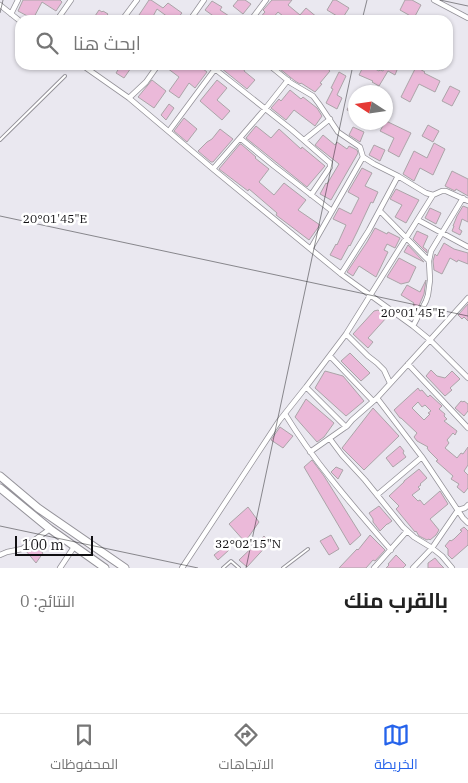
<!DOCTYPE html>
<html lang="ar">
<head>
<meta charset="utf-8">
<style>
  body { margin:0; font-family:"IBM Plex Serif",Cairo,serif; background:#f6f6f6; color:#222; direction:rtl }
  .compass { position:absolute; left:348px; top:85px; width:45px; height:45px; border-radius:50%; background:#fff; box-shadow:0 1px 4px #0004; rotate:282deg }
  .scale { position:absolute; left:15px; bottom:12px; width:78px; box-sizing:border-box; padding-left:5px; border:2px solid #100f12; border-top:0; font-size:14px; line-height:18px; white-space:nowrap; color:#100f12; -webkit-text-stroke:4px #fff; paint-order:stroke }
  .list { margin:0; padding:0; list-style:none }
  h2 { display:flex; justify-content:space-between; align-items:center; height:65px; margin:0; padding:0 20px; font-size:21px }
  h2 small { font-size:16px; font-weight:400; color:#767676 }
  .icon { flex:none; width:28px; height:28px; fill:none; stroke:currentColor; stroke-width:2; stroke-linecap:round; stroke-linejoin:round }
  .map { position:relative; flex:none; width:468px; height:568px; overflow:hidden; direction:ltr }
  .search { position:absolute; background:#fff; box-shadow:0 1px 4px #0004; left:15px; right:15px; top:15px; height:55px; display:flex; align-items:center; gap:12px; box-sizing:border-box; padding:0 18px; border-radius:15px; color:#767676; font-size:19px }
  .sheet { height:145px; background:#fff }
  nav { display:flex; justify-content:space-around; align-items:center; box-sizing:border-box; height:70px; border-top:1px solid #e0e0e0; background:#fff; font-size:14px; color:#767676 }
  nav a { display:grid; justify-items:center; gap:2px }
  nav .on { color:#2563eb }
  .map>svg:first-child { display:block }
  .building { fill:#ebb9d9; stroke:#aba4a8; fill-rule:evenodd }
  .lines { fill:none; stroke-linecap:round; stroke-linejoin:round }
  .lane-casing { stroke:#949299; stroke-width:4 }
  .street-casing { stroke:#949299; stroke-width:6 }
  .primary-casing { stroke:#949299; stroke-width:9 }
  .lane { stroke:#fff; stroke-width:2 }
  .street { stroke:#fff; stroke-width:4.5 }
  .primary { stroke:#fff; stroke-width:7 }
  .ticks { fill:none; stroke:#100f12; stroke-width:1; stroke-opacity:0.45 }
  .ticks-label { font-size:12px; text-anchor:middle; fill:#100f12; stroke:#fff; stroke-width:5; stroke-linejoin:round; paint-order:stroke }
</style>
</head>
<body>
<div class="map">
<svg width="468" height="568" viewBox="0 0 468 568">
  <rect width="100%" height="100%" fill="#eae8f0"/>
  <path class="building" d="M23,0H60L62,2L56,11L42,2L33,19L18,11Z
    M149,0H151L163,8L168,3L182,13L176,20H172L157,9L151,20H140L139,15Z
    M238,0H245L251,4L243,14L233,6Z
    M272,0H292L288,5L300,15L306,8L318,18L316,20H288L278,12L271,20H258L265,12L263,10Z
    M333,0H336L349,8L342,19L327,10Z
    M405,0H412L421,5L414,18L400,10Z
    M212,1L222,7L220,10L235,20H219L205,10Z
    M99,10L102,12L103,11L108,14L107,15L118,18V20H100L95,16Z
    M121,65H133L124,78L116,73Z
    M163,65H198L207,72L195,88L189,83L179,98L169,91L179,77Z
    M222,65H240L245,69L244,71L255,80L247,89L221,68Z
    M275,65H323L330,71L320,83L322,84L315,92L301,83L300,84L295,81Z
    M364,65H367L379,71L380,70L383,71L386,65H399L395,75L388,71L379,86L372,82L373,81L359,75Z
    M416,67L425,72L424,73L440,81L435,92L419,84L410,102L401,97Z
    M339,72L346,76L337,95L342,98L337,109L326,103L333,89L331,88Z
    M152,80L166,91L154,108L138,97Z
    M217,80L227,88L217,100L230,111L222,120L200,101Z
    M450,86L460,91L452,106L442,101Z
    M290,90L301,99L303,97L317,108L322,116L315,126L294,110L286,120L271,108L279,99L281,101Z
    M352,100L356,101V115L347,110Z
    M169,104L174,108L166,120L161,115Z
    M184,118L197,129L187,142L174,131Z
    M386,121L411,133L399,157L388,151L394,138L380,131Z
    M428,125L439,131L433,142L422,136Z
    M256,126L271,138L279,129L301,149L302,147L325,166L307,187L246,138Z
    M353,127L364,132L360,142L349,135Z
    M220,129L233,139L213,162H211L198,151L207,142L212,139Z
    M323,135L335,145L337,142L347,149L349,146L357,150L358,153L331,200L320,194L326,183L327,184L339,164L315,145Z
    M434,143L445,149L433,175L420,168L414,181L403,174L414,151L427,158Z
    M240,144H241L256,157L255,158L269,169L259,182L274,195L284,183L306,200L298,210L320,225L309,240L276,215L277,213L249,189L248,191L219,169Z
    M374,145L385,150L380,161L369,155Z
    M362,168L372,173L365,186L378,192L373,203L371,202L357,232L350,246L349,245L341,260L330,255L336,244L337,245L346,225L333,219L339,208L351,214L359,198L348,192Z
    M452,171L468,179V196L456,189L455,191L445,186Z
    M396,189L419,200L406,223L395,217L402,205L390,199Z
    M463,206L468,208V222L462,219L459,229L462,231L460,235L452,231L454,226H453L457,216Z
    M430,208L441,213L436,224L425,218Z
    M375,228L387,234L388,232L400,238L395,248L387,244L384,250L388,252L376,277L359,266L353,276L347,272L367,242Z
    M417,231L428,236L423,247L427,250V253L413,239Z
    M444,243L454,249L468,253V264L458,260L457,262L450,258L442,274L434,270L433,261L435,254L437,256Z
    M408,245L424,262L404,252Z
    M399,258L416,267L409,282L401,284L387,277Z
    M426,280L424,294L418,308L413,305L414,303L401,295L407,285L420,292Z
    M468,304V321L464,317L462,319L458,315Z
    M378,310L387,317L368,338L373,342L368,348L353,334L374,311Z
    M350,353L370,373L361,381L341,361Z
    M431,370L437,376L445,378L452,371L460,379L450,388L452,390L445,396L426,376Z
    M325,371L343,376L364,401L346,416L315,388Z
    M418,388L420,391L422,390L428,397L430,395L442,406L439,409L445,414L444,416L447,419L444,421L457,431L455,435L453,433L447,440L449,443L445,448L457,458L461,453L463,454L468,447V465L464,471L468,475V488L464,493L457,487L459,484L451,479L453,476L436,461L438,460L429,451L427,448L428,447L417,441L414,437L417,433L401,418H400L394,410ZM418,402L422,407L425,405L431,411L428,413L430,414L424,420L412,408Z
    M306,399L334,423L324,437L317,442L295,417Z
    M461,401L463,402L464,401L468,404V411L464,416L455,408Z
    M373,408L399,436L364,470L342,448Z
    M280,427L293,436L283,448L271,440Z
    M400,446L404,451L403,453L406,457L393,467L386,458Z
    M312,460L324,476L361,535L350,545L304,467Z
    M336,467L343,470L338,479L331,472Z
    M419,469L427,478L420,484L421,485L418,487L420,489L412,495L418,501L420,500L424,505L440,491L448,504L430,519L439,530L436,535L430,540L429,539L427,540L419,536L416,531L415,532L396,509L399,506L389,496L404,482V481Z
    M379,506L392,521L388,524H387L380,531L373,522V519L369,513Z
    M248,507L259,522L245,542L229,524Z
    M464,527L468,531V545L452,559L448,555V549L445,546L450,540L451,541L454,539L462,531L460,530Z
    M331,535L339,549L329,555L320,541Z
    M370,535L385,550L375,561L373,560L366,568H339L357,549L358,550Z
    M264,536L270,542L247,567L239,560Z
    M34,546L43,553L36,563L26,551Z
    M225,546L229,550L218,560L214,555Z
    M396,555L406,565L403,568H386L389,565L388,564Z
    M435,558L440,564L444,568H428V563Z"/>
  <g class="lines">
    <g class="lane-casing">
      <path id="lane" d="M0,140L65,76
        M223,568L231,561L239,568
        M283,568L308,549"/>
    </g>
    <g class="street-casing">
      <path id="street" d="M434,0L468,18
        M0,5L20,21
        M11,14L18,0
        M57,20L71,0
        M122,20L137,0
        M190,20L204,0
        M251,20L266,0
        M82,65L129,98L213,169L341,274L413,326L430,340L377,398L352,420L347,426L310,452
        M269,65L291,83L313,96L319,104L338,132L360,147L363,157L374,164L398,176L369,230L341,274
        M215,69L292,130L330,163V167L311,195
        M129,98L146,82L158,65
        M169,131L218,65
        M240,138L274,166L332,211
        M304,140L330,119
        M213,169L265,109L288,80
        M398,176L426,193L433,195L442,191H446L468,201
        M380,211L429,261
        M418,220L468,247
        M311,248L363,157
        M468,298L430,340L468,378
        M413,326L426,301L428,295L430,280L429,261L431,251L463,198
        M346,334L368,356L377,363L384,370L390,383
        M330,356L373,401
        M408,364L468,428
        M306,387L346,427
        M377,398L422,457L463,518L468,523
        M285,414C315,463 353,506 391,550
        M330,439L342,455L365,480L403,527L414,537L432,548L442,556L452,568
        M377,495L422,457
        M0,555L7,552L22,549L50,529
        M60,568L74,547
        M182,568L279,421L306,387L346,334L433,195
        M374,568L407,531
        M413,568L432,548L458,510L465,508L468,505"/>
    </g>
    <g class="primary-casing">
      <path id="primary" d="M0,476L38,508L125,568
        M0,488L50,529L105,568"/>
    </g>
    <use href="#lane" class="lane"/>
    <use href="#street" class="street"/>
    <use href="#primary" class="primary"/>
  </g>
  <path class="ticks" d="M440,0L468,6M0,13L3,0M362,20L367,0M0,216L468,316M0,526L198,568M246,568L353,65"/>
  <g class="ticks-label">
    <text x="55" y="223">20°01'45"E</text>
    <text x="413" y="317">20°01'45"E</text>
    <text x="248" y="548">32°02'15"N</text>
  </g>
</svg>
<svg class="compass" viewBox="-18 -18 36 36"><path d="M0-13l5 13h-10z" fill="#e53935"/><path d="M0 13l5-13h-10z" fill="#767676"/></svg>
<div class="scale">100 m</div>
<div class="search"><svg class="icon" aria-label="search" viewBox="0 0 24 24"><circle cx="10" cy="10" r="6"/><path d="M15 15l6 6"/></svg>ابحث هنا</div>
</div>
<section class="sheet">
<h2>بالقرب منك<small>النتائج: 0</small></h2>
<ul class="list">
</ul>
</section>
<nav>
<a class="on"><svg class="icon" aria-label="map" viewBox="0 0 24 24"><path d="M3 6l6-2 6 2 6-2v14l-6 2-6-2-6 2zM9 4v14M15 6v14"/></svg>الخريطة</a>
<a><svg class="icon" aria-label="directions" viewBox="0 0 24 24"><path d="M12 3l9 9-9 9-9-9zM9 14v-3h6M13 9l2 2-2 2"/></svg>الاتجاهات</a>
<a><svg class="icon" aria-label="saved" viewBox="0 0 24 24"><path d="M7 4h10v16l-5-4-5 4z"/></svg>المحفوظات</a>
</nav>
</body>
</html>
